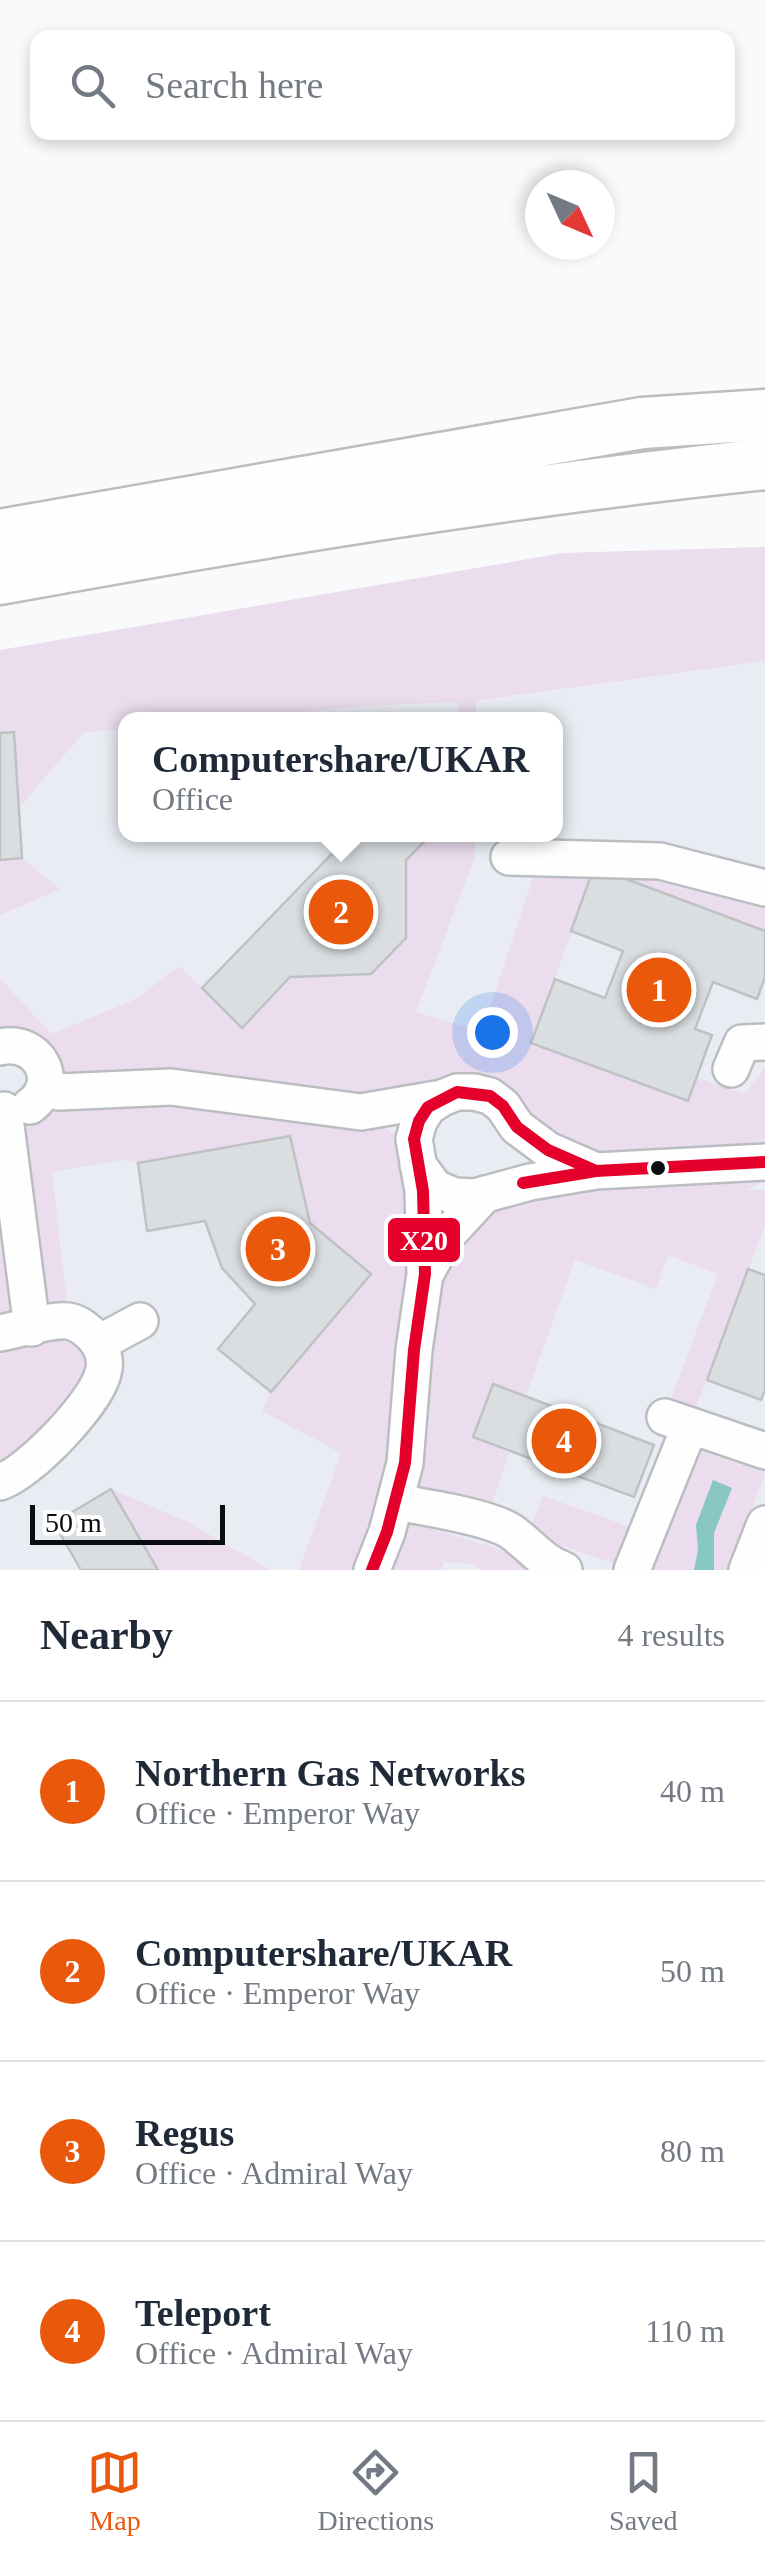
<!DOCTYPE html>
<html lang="en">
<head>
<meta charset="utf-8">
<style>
  body { margin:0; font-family:Georgia,serif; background:#f6f6f7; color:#1f2937 }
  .compass { position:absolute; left:525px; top:170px; width:90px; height:90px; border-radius:50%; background:#fff; box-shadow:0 5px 15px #0003; rotate:134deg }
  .scale { position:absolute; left:30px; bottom:25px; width:195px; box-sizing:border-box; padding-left:10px; border:5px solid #090c11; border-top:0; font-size:28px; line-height:35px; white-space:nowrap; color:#090c11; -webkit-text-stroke:8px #fff; paint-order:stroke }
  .you { position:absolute; left:492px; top:1032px; width:35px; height:35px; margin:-25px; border:8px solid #fff; border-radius:50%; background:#1a73e8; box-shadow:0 0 0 15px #1a73e833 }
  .badge { display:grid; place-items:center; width:65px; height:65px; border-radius:50%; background:#ea580c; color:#fff; font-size:32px; font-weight:700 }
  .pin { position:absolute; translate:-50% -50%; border:5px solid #fff; box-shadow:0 2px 10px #0006 }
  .popup { position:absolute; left:118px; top:712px; width:445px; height:130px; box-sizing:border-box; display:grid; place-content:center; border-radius:20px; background:#fff; filter:drop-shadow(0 2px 8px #0005); font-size:32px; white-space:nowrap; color:#747a83 }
  .popup b { font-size:38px; color:#1f2937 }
  .popup::after { content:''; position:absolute; left:50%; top:100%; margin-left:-20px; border:20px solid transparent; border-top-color:#fff }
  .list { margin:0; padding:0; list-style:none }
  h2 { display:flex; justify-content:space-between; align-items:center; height:130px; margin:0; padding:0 40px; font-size:42px }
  h2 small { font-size:32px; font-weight:400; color:#747a83 }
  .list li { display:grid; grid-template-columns:65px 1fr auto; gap:30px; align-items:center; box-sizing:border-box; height:180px; padding:0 40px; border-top:2px solid #e0e1e3 }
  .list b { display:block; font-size:38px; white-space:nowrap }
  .list p { margin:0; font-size:32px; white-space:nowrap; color:#747a83 }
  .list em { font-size:32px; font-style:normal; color:#747a83 }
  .icon { flex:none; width:55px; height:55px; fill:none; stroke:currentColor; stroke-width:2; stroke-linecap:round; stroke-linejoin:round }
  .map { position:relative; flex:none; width:765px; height:1570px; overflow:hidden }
  .search { position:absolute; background:#fff; box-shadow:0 5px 15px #0003; left:30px; right:30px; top:30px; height:110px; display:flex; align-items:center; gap:25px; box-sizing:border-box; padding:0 35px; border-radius:20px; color:#747a83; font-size:38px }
  .sheet { height:850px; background:#fff }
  nav { display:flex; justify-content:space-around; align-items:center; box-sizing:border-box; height:140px; border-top:2px solid #e0e1e3; background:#fff; font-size:28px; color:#747a83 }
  nav a { display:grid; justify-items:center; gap:5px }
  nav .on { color:#ea580c }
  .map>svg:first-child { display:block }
  .built { fill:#e9edf3 }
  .green { fill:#ebdcee; fill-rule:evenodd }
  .water { fill:#88c7c3 }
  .building { fill:#dadee0; stroke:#bec2c4; stroke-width:2.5 }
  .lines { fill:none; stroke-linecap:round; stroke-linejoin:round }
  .minor-casing { stroke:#bbbec1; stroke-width:40 }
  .highway-casing { stroke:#bbbec1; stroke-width:55 }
  .minor { stroke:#fefeff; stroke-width:35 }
  .highway { stroke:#fefeff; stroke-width:50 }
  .bus-1-casing { stroke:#fff; stroke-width:20 }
  .bus-1 { stroke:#e4002b; stroke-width:12 }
  .bus-dot { fill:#090c11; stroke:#fff; stroke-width:4 }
  .line-badge { stroke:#fff; stroke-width:4 }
  .badge-label { font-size:28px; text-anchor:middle; font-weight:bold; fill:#fff }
</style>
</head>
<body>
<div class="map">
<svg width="765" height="1570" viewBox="0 0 765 1570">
  <rect width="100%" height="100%" fill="#f9fafc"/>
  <path class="built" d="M765,661V1570H0V733H83L126,729V834H556V720L225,719L369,706L476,701Z"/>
  <path class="green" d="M765,547V661L476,701V719H458V702L369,706L225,719L126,720V729L83,733L19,808L14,733H0V650L563,553Z
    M432,835H475V857L416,1012L482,1032L537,866L636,868L765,900V931L595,867L532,1043L687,1101L696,1077L744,1094L765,1068V1181L746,1190H765V1225L694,1413L669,1404L718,1274L668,1255L656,1289L575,1260L526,1396L493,1384L474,1436L510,1451L485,1523L397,1503L424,1527L524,1556L528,1570H481L473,1564L444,1562L441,1570H299L341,1453L262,1411L271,1392L370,1274L310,1223L290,1136L138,1163L121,1160L52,1172L69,1321L104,1357L0,1482V1109L46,1082L0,1047V978L51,1034L136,999L179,966L243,1027L290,977L371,974L406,938V860ZM503,1106L594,1171L463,1217L425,1223L415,1157L390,1131L363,1114Z
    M22,858L60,889L0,915V860Z
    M699,1450L765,1473L729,1570H652Z
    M111,1489L188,1522L270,1570H158Z
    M543,1496L630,1527L616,1564L548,1541L532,1524Z"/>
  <path class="water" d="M713,1480L732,1488L714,1533V1570H694L698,1550L696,1525Z"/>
  <path class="building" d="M14,732L22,858L0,860V733Z
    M351,834H432L406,860V938L371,974L290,977L242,1028L202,988Z
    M594,867L765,931V977L757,999L713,982L695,1029L712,1035L688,1101L531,1043L555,979L605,998L623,951L571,931Z
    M290,1136L310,1223L371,1274L271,1392L218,1349L255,1304L222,1268L205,1221L147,1231L138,1163Z
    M748,1269L765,1275V1390L761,1400L707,1380Z
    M493,1384L654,1445L634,1497L473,1437Z
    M111,1489L158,1570H81L54,1523Z"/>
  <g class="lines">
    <g class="minor-casing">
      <path id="minor" d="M509,857L660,861L765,888
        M0,1047C38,1038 63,1082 30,1106
        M731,1069L742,1043L765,1042
        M44,1089L59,1092L171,1087L361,1112L442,1098
        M4,1110L32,1328
        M418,1165L435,1188L454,1196L475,1197L530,1182L596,1171L765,1162
        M426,1273L447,1235L485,1194
        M0,1333C18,1330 51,1319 68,1321C78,1322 88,1331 94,1337C102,1347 107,1360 103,1373C96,1403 29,1473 0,1482
        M99,1343L140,1321
        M665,1417L765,1451
        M395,1502C424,1507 490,1517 512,1532C531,1546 542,1562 564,1570
        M372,1570L387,1532L405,1463L414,1350L425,1274L423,1191L414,1139L419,1121L428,1107L442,1098L457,1092H474L490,1096L503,1106L517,1127L548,1150L596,1171
        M632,1570L690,1426
        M747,1570L765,1524"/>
    </g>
    <g class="highway-casing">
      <path id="highway" d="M0,535L642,423L765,415
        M0,579C254,533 508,491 765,464"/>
    </g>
    <use href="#minor" class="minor"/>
    <use href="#highway" class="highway"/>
    <g class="bus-1-casing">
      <path id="bus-1" d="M523,1183L596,1171L765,1162
        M372,1570L387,1532L405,1463L414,1350L425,1274L423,1191L414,1139L419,1121L428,1107L457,1092L490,1096L503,1106L517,1127L548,1150L596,1171"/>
    </g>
    <use href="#bus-1" class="bus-1"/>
  </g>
  <circle class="bus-dot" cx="658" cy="1168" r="9"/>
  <rect class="line-badge" x="386" y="1216" width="76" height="48" rx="10" fill="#e4002b"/>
  <g class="badge-label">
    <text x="424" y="1250">X20</text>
  </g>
</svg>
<svg class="compass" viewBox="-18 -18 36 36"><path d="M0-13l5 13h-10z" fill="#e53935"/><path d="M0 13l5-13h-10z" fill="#747a83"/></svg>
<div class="scale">50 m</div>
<div class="you"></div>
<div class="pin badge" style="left:659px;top:990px">1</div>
<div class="pin badge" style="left:341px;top:912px">2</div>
<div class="popup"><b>Computershare/UKAR</b>Office</div>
<div class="pin badge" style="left:278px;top:1249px">3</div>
<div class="pin badge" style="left:564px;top:1441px">4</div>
<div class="search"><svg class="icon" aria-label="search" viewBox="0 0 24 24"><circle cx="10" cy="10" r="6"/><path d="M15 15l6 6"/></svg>Search here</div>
</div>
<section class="sheet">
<h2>Nearby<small>4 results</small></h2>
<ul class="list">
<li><span class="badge">1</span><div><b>Northern Gas Networks</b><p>Office · Emperor Way</p></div><em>40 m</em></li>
<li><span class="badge">2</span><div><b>Computershare/UKAR</b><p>Office · Emperor Way</p></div><em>50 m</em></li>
<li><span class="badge">3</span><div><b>Regus</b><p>Office · Admiral Way</p></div><em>80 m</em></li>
<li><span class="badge">4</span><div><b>Teleport</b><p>Office · Admiral Way</p></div><em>110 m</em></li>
</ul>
</section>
<nav>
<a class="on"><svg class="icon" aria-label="map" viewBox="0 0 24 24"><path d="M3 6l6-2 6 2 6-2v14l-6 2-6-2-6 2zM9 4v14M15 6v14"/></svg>Map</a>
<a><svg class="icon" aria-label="directions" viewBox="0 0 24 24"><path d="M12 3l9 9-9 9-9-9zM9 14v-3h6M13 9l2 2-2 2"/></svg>Directions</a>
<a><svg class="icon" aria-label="saved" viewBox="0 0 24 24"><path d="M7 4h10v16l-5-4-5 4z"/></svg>Saved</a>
</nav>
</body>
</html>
